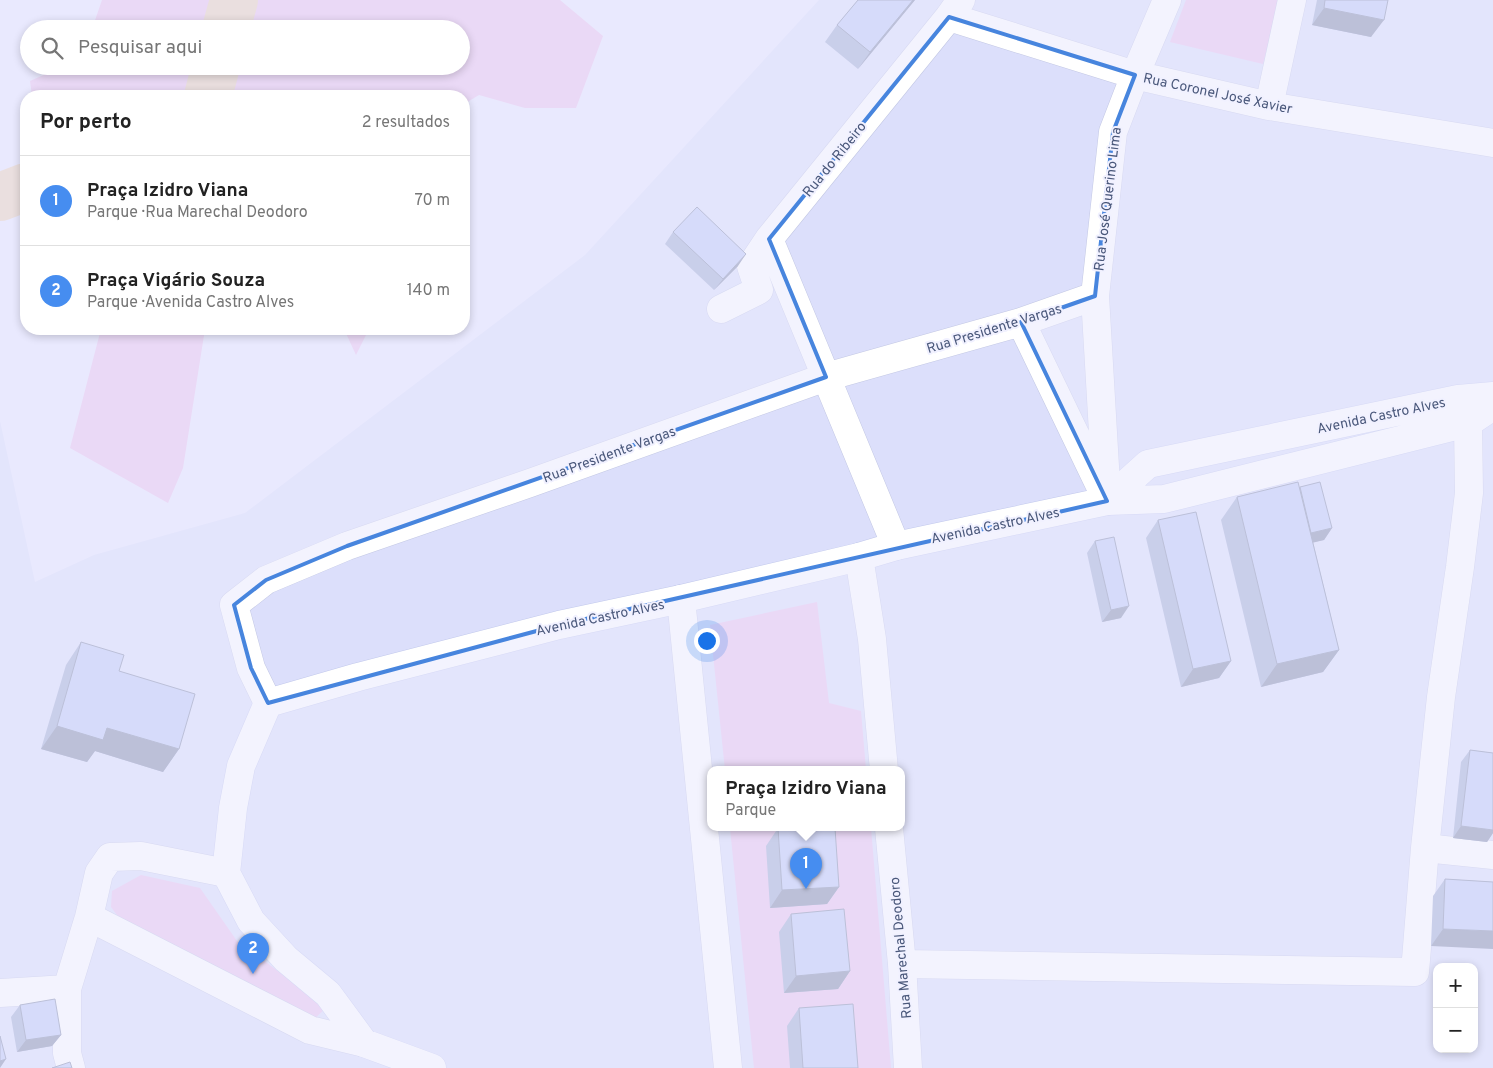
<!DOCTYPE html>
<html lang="pt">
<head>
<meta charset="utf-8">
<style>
  body { margin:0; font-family:Overpass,sans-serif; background:#f2f2f2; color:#222 }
  .controls { position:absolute; right:15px; bottom:15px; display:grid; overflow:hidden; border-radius:10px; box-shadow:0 2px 8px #0003 }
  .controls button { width:45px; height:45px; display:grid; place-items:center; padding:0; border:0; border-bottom:1px solid #e0e0e0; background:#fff; color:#222; font:25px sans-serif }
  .you { position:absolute; left:706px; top:640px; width:18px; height:18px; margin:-12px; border:4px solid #fff; border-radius:50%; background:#1a73e8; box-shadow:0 0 0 8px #1a73e833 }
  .badge { display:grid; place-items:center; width:32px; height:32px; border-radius:50%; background:#468df0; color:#fff; font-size:16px; font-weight:700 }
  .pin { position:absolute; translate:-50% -41px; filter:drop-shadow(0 1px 2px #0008) }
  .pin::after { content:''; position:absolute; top:26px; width:18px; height:15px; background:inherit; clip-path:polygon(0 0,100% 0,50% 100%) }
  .popup { position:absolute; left:707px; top:766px; width:198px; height:65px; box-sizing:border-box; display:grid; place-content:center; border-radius:10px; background:#fff; filter:drop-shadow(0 1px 4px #0005); font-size:16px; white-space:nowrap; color:#767676 }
  .popup b { font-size:19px; color:#222 }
  .popup::after { content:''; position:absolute; left:50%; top:100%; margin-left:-10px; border:10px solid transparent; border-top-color:#fff }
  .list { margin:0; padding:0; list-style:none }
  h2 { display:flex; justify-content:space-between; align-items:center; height:65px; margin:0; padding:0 20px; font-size:21px }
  h2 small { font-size:16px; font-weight:400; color:#767676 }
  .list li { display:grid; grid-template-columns:32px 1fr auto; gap:15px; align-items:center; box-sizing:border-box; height:90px; padding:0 20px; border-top:1px solid #e0e0e0 }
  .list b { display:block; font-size:19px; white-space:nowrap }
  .list p { margin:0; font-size:16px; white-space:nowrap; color:#767676 }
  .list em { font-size:16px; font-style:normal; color:#767676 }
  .icon { flex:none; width:28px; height:28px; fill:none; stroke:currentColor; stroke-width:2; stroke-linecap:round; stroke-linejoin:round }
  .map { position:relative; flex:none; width:1493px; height:1068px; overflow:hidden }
  .search { position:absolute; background:#fff; box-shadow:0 2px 8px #0003; left:20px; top:20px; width:450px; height:55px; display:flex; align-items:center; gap:12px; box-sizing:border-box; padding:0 18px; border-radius:28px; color:#767676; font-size:19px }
  .panel { position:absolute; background:#fff; box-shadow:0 2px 8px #0003; left:20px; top:90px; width:450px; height:245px; border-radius:20px }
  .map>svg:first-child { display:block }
  .residential { fill:#dcdffb; fill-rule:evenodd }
  .green { fill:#ecc5ed }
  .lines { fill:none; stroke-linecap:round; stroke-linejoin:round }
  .river { stroke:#ead3bb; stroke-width:48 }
  .street-casing { stroke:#c3c8e4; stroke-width:29 }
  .secondary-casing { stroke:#c2c9ec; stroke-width:29 }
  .street { stroke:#fff; stroke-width:28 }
  .secondary { stroke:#fff; stroke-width:28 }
  .wall { fill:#a3afd3 }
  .shaded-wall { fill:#858eac }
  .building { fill:#becbf5; stroke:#858eac }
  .marked { fill:none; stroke:#4785de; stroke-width:4; stroke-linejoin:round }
  .labels { text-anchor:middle; stroke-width:4; stroke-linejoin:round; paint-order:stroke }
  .street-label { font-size:14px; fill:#4a587b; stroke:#f1f1ff }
</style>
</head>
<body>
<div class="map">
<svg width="1493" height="1068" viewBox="0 0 1493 1068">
  <rect width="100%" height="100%" fill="#e9e9fe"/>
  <path class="residential" d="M819,0H1493V1068H0V421L35,582L94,555L245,513L585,255ZM711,770H901V828H711ZM1437,967H1474V1049H1437Z"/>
  <path class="green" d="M102,0H560L603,36L576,108H525L479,95L464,104V96H32L30,81L64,66H461V29H92Z
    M1186,0H1279L1263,64L1170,42Z
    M101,329H205L183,468L168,503L70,448Z
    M344,329H369L356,355Z
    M817,602L829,703L861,711L866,770H725L710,625Z
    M730,828H871L891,1068H754Z
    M141,875L200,888L237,941L327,1007L312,1021L120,919L111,907L112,891Z"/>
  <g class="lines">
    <path class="river" d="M226,29L234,0
      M208,96L216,66
      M0,197L26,187"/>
    <g class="street-casing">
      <path id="street" d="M949,17L1135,75L1269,106L1493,143
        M1269,106L1292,0
        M769,239L896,546
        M721,309L759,290L751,266L769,239L949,17L961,0
        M1021,322L1101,488
        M1107,501L1095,296L1113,132L1135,75L1167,0
        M859,557L872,639L884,770
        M681,599L728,1068
        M268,703L251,668L234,605L266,580L347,546L530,483L826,377L1021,322L1095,296
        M889,828L902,964L908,1068
        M1425,848L1493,855
        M89,917L310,1030L364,1043
        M902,964L1415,972L1425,848L1441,697L1460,567L1469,493L1468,423L1459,400
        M0,993L67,989
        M71,1068L67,1053V989L89,917L99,873L110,857L141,856L226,873"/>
    </g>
    <g class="secondary-casing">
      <path id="secondary" d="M1107,501L1148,464L1458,399L1493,396
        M432,1068L364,1043L328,994L286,959L251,921L226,873L233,808L241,766L268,703L358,677L559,625L681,599L859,557L896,546L1107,501L1164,499L1468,423L1493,406"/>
    </g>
    <use href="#street" class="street"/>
    <use href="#secondary" class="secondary"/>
  </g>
  <path class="wall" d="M858,0H915L858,69L825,42L837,25Z
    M1317,0H1388L1371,37L1312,25Z
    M673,232L738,266L714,290L665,244Z
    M1300,487L1332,528L1324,540L1313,542L1339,650L1323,672L1261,687L1221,520L1237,497Z
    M1158,520L1231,661L1219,678L1181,687L1146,538Z
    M1095,541L1121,618L1102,622L1087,553Z
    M81,642L119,671L179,749L163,772L95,751L87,762L41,749L66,665Z
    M1470,750L1493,753V833L1487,842L1453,838L1461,762Z
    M778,828L839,887L827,904L770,908L766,846Z
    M1445,879L1493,882L1431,946L1433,896Z
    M791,914L850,971L838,989L784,993L779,932Z
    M20,1005L61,1035L52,1046L17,1052L11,1017Z
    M799,1008L858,1068H790L787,1026Z"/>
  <path class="shaded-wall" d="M913,0H915L858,69L870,52Z
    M1324,8L1384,20L1371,37L1312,25Z
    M746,254L738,266L714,290L723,279Z
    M1332,528L1324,540L1295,547L1303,535Z
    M1129,606L1121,618L1102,622L1111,610Z
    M1339,650L1323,672L1261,687L1277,664Z
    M1231,661L1219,678L1181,687L1193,669Z
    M57,726L107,728L179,749L163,772L95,751L87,762L41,749Z
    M1461,826L1493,830V833L1487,842L1453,838Z
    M839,887L827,904L770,908L782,890Z
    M1443,929L1493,931V949L1431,946Z
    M850,971L838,989L784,993L796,976Z
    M61,1035L52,1046L17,1052L26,1040Z
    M6,1059L0,1068V1061Z"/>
  <path class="building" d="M858,0H913L870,52L837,25Z
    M1325,0H1388L1384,20L1324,8Z
    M697,207L746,254L723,279L673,232Z
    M1298,482L1339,650L1277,664L1237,497Z
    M1320,482L1332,528L1311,533L1300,487Z
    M1196,512L1231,661L1193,669L1158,520Z
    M1114,537L1129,606L1111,610L1095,541Z
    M81,642L124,655L119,671L195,694L179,749L107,728L103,740L57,726Z
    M1470,750L1493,753V830L1461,826Z
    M778,828H835L839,887L782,890Z
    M1445,879L1493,882V931L1443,929Z
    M844,909L850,971L796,976L791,914Z
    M55,999L61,1035L26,1040L20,1005Z
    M853,1004L858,1068H803L799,1008Z
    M0,1036L6,1059L0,1061Z
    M70,1062L72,1068H52Z"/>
  <path d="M0 0H1493V1068H0ZM949,17L1135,75L1113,132L1095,296L1021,322L1107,501L559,625L268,703L251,668L234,605L266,580L347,546L826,377L769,239Z" fill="#e9e9fe" fill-opacity=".55" fill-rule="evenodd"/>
  <path class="marked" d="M949,17L1135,75L1113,132L1095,296L1021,322L1107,501L559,625L268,703L251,668L234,605L266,580L347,546L826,377L769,239Z"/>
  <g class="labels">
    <g class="street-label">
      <text transform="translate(1218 93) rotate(12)" y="5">Rua Coronel José Xavier</text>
      <text transform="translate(834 159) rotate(-51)" y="5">Rua do Ribeiro</text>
      <text transform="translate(1107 199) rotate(-83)" y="5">Rua José Querino Lima</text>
      <text transform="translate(994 328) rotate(-17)" y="5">Rua Presidente Vargas</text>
      <text transform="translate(1381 415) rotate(-12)" y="5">Avenida Castro Alves</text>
      <text transform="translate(609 454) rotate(-20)" y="5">Rua Presidente Vargas</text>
      <text transform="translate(995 525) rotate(-12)" y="5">Avenida Castro Alves</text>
      <text transform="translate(600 617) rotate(-12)" y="5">Avenida Castro Alves</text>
      <text transform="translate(900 948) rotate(-95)" y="5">Rua Marechal Deodoro</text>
    </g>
  </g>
</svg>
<div class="controls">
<button>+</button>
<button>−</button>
</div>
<div class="you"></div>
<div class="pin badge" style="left:806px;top:889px">1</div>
<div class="popup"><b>Praça Izidro Viana</b>Parque</div>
<div class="pin badge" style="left:253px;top:974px">2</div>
<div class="search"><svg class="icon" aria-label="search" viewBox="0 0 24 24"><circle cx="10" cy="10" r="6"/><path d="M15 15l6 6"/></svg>Pesquisar aqui</div>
<section class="panel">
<h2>Por perto<small>2 resultados</small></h2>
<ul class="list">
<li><span class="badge">1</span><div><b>Praça Izidro Viana</b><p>Parque · Rua Marechal Deodoro</p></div><em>70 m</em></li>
<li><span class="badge">2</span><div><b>Praça Vigário Souza</b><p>Parque · Avenida Castro Alves</p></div><em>140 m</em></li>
</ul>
</section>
</div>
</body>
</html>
